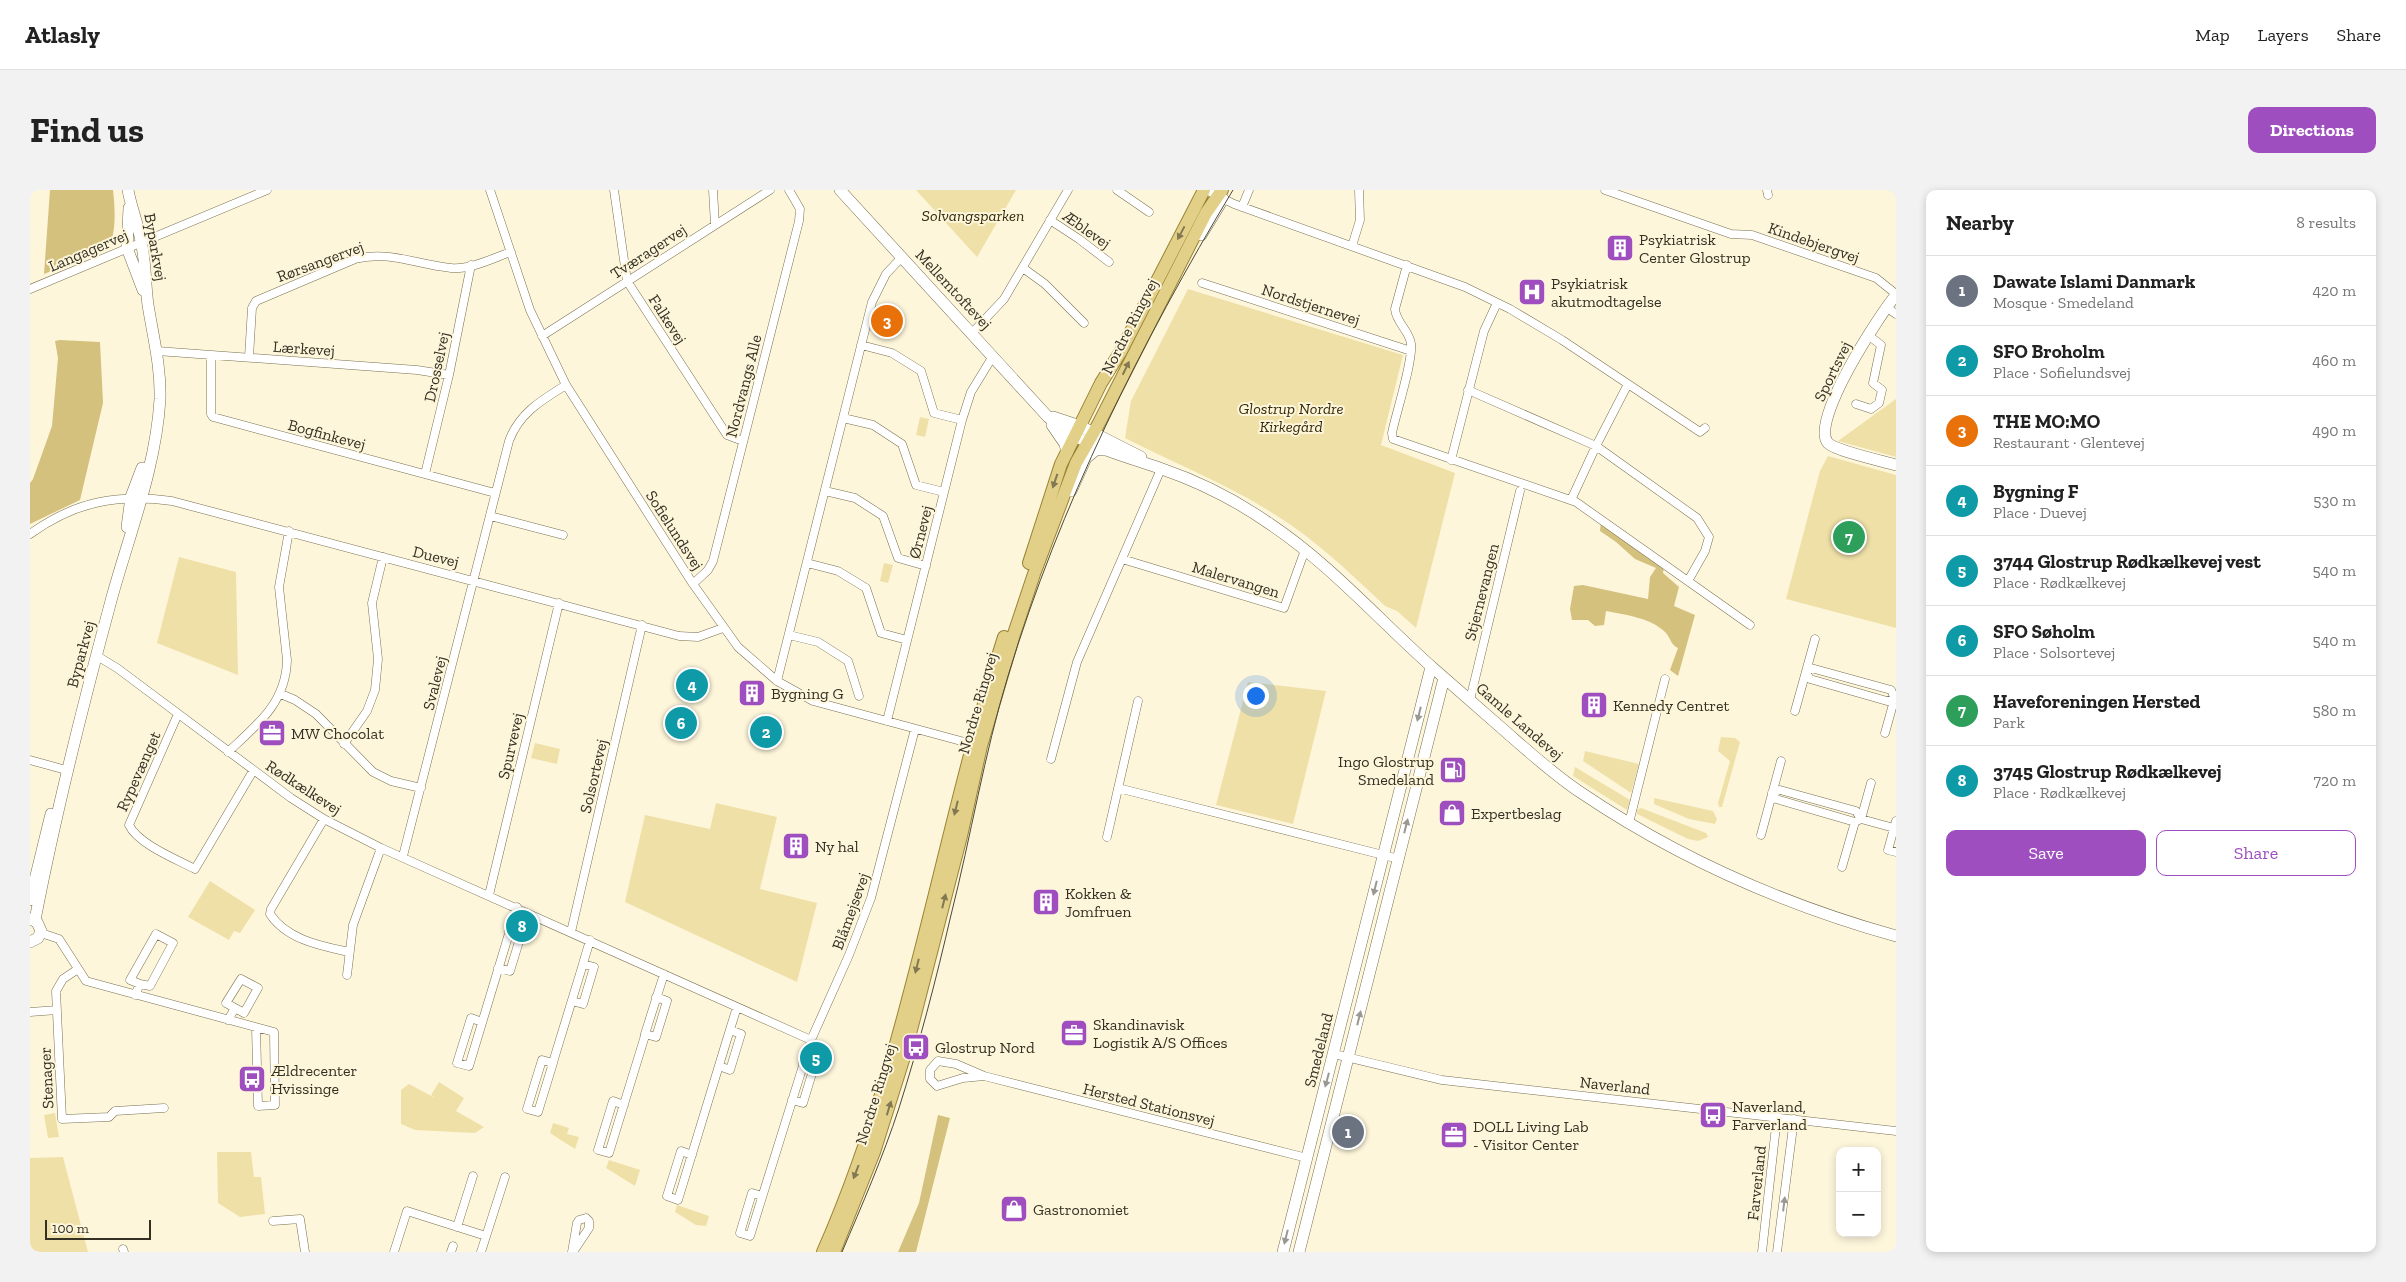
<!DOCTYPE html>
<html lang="en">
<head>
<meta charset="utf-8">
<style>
  body { margin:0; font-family:"Zilla Slab",serif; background:#f2f2f2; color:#222 }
  .controls { position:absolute; right:15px; bottom:15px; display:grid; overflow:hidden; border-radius:10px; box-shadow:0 2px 8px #0003 }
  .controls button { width:45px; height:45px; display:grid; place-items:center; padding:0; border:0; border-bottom:1px solid #e0e0e0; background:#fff; color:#222; font:25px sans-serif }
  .scale { position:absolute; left:15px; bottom:12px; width:106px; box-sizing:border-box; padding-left:5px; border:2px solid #343023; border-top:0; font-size:14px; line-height:18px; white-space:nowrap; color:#343023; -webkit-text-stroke:4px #fef6db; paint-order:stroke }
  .you { position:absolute; left:1225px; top:505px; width:18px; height:18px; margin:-12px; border:4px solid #fff; border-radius:50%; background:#1a73e8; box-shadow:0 0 0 8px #1a73e833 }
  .badge { display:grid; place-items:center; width:32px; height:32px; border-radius:50%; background:#9e4ebe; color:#fff; font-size:16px; font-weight:700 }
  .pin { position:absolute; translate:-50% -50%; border:2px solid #fff; box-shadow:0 1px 5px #0006 }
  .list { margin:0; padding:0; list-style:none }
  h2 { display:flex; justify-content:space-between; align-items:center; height:65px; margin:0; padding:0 20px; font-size:21px }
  h2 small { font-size:16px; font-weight:400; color:#767676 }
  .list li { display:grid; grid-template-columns:32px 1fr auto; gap:15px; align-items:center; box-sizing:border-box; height:70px; padding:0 20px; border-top:1px solid #e0e0e0 }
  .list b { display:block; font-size:19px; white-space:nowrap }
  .list p { margin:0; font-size:16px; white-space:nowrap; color:#767676 }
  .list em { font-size:16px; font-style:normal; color:#767676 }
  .actions { display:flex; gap:10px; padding:15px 20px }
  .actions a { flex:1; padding:11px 0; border:1px solid #9e4ebe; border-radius:10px; text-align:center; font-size:18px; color:#9e4ebe }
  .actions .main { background:#9e4ebe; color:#fff }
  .map { position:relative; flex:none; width:1866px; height:1062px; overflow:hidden; border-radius:10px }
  header { display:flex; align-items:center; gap:30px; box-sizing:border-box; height:70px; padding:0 25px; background:#fff; border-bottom:1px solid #e0e0e0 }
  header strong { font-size:24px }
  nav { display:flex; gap:28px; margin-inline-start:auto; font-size:18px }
  .intro { display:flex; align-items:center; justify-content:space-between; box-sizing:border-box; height:120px; padding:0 30px }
  h1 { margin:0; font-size:35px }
  .button { padding:12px 22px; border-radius:10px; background:#9e4ebe; color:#fff; font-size:18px; font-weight:700 }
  main { display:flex; gap:30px; padding:0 30px }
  aside { flex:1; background:#fff; border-radius:10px; box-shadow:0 2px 8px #0003 }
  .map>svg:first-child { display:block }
  .green { fill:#efe0a7 }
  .forest { fill:#d4c17d }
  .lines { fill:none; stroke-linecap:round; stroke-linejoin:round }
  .street-casing { stroke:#787050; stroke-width:9 }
  .secondary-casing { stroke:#787050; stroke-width:12 }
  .primary-casing { stroke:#998433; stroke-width:14 }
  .street { stroke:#fff; stroke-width:8 }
  .secondary { stroke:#fff; stroke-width:11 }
  .primary { stroke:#e2d089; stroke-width:12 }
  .tram { stroke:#4c4839; stroke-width:1 }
  .oneway { fill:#827851 }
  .oneway2 { fill:#9a9891 }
  .labels { text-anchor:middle; stroke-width:4; stroke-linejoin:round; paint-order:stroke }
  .park-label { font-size:16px; font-style:italic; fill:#322a0a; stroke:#fef6db }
  .street-label { font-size:16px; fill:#343023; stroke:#fef6db }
  .poi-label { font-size:16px; fill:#343023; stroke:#fef6db; text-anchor:start }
</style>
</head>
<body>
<header>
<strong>Atlasly</strong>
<nav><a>Map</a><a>Layers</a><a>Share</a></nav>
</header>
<div class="intro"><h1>Find us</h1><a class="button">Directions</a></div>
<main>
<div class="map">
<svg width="1866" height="1062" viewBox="0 0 1866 1062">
  <rect width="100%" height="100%" fill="#fef6db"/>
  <path class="green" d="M886,0H986L947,67Z
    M1158,99L1373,165L1351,255L1425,283L1386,438L1367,421L1355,416C1320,383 1285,349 1244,324C1197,294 1144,273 1095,248L1101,211Z
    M1866,209V267L1808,251Z
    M890,227L899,229L895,247L886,245Z
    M1798,266L1866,285V438L1756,409L1790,281Z
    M149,367L206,382L208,485L127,453Z
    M854,373L863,375L858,393L850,391Z
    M1218,492L1296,501L1263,634L1186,615Z
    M1691,547L1705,548L1710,552L1692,617H1689L1688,613L1700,571L1688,561Z
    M505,553L530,559L527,574L501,568Z
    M1555,561L1609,574L1601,603L1553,571Z
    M1545,577L1600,610L1597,620L1543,586Z
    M1624,608L1683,621L1687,629L1685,634L1659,629L1624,614Z
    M686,613L747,627L730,699L787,713L767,792L595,712L615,625L680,639Z
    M1611,618L1676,643L1678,647L1668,651L1658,649L1607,624V620Z
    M180,691L225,720L210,743L204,741L199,750L158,727Z
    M409,892L434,908L426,921L454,937L445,943L385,940L371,934V900L379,894L405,908L401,905Z
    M25,923L29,947L18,948L14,925Z
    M523,933L539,938L537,944L549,947L545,959L520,943Z
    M187,962H221L224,987H231L235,1024L210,1027L188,1013Z
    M33,967L58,1062H0V968Z
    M579,970L610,980L605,996L576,978Z
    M647,1015L679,1026L676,1036L666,1035L645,1022Z"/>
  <path class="forest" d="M20,0H83C85,17 87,46 77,59L14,84Z
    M30,150L70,152L73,213L50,310L0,334V293L3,289L22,236L28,168L25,151Z
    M1571,331L1634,377L1633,383L1649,397L1644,416L1665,425L1648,486L1640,480L1648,458C1641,455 1641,449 1636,443C1622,428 1596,425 1576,421L1574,435L1565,436L1558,430H1542L1540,419L1544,396L1553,395L1618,409L1620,387L1626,378L1605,369L1586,352L1570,341Z
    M908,925L920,928L886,1062H868L889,1013Z"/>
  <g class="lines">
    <g class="street-casing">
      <path id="street" d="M460,0L500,120L536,195L663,394L708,457L747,491L783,511L942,554
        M584,0L597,91L697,245L713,251
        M683,0L685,35
        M1087,0L1119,22
        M1176,0L1204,14L1435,97L1480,119L1532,150L1670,242L1675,238
        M1575,0L1701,44L1722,45L1846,88L1866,104
        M1737,0L1738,5
        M1212,17L1219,0
        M1020,30L1049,49L1079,72
        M1322,56L1330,30L1329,0
        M1377,75L1365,119C1366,133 1380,141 1381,154C1383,172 1366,223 1362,243L1363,249L1546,312L1720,435
        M993,78L1015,94L1054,133
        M1172,93L1381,161
        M0,99L237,0
        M1856,117L1866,124
        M942,143L974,109L1038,0
        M512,146L740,0
        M831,155L862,163L891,181L904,223L932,230
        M127,161L387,180L419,185
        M181,165V224L183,227L465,303
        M219,167L222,118L226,111L325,69C358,60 388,75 421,78C440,80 463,68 481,62
        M1438,200L1566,256L1667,328L1679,347L1675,361L1658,391
        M1826,214L1841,219L1849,213L1852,200L1843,193L1851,155L1838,145
        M813,228L843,235L872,254L886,295L914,302
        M1421,270L1454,141L1467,113
        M395,284L419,185L441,75
        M795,301L825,308L853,326L868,368L896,376
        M1541,310L1566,256L1598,194
        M460,326L533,345
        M0,344C46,311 87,304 142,311L649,446L668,447L693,438
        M1092,369L1254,418L1275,360
        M777,373L808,381L836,398L851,443L877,450
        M663,394L678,380L683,371L769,31L770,19L759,0
        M759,445L788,452L818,471L829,506
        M67,466L87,478L261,608L294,629L351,658L781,850
        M747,491L842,112L856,84L872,67
        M251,504L265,510L286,524L343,582L361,591L391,598
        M1865,509L1861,500L1781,478L1776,483L1780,489L1857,511L1866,509
        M1440,510L1490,301
        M1765,521L1785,449
        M148,524L99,635C108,654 146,669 165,679L223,581
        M857,531L932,230L941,202L963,166
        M1855,543L1865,507
        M314,554L337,521L345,500L348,469L342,413L353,367
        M198,562C227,535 256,513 257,470L249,397L259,341
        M1021,569L1047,472L1131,279
        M0,570L36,580
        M1088,598L1369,669
        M294,629L241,719L240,724C257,750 292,756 319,762
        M1831,629L1826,621L1750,600L1742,603L1746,609L1825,632L1831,629L1864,638
        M1831,629L1841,593
        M1866,631L1858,660L1866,662
        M1599,633L1635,489
        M1731,645L1751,571
        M1077,647L1108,511
        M373,666L479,251C489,223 512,210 536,195
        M1812,677L1825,632
        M459,705L529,413
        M541,742L612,435
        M11,743L29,749L56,791L244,842L245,915L228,916L226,838
        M468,778L480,781L491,745L479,741
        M48,779L33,789L26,801L32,929L79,927L85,921L134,918
        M317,785L323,735L351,658
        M105,805L110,794L120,796L143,753L126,744L100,790L110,794
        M542,811L553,814L564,777L553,774
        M0,822L27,820
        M198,830L205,818L214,823L228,798L211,789L196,813L205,818
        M452,832L441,828L427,873L439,876L487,717
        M615,844L626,847L637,811L626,807
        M1304,864L1412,890L1866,941
        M523,873L512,870L497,919L508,922L523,873L524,869L553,774C555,766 558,758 560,750
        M689,876L700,880L711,844L700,840
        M954,886L933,888L907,896L900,889V880L908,871L926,874L954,886L1277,968
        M762,910L773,913L784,877L773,873
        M594,915L583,911L568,960L579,963L614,849L615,844L634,784
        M662,965L651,961L637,1006L648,1010C668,945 687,881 707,817
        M732,1006L722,1003L710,1043L720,1046L781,850L819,765L841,708L885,539
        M243,1031L270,1029L275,1062
        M427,1037L443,986
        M93,1059L94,1062
        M364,1062L377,1021L456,1046
        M421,1062L423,1056
        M451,1062L475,987
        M542,1062L547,1033L549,1030L556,1028L559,1031V1038L543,1062
        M1732,1062L1747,927
        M1747,1062L1764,929"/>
    </g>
    <g class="secondary-casing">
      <path id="secondary" d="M810,0L1018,227C1050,256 1093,265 1132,279C1170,292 1207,311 1240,334C1300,374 1349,430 1403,478C1427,499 1451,520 1475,541C1499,562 1523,584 1550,602C1646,667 1755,715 1866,746
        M99,18L97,58L113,100
        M1171,45L1193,9
        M1866,105C1850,124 1779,232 1798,253C1806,261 1852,271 1866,275
        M1023,227L1050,236L1111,267
        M1022,235L1035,254L1037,263
        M1041,301L1056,268L1067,259L1074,260
        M97,337L101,307L112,278
        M0,710L21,624
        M0,729L7,732L11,741L8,748L0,752
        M5,730C26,621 53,514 82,407C100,342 126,277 130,209C131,177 123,146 118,115C115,94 116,72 111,51C108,34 101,17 98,0
        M1253,1062L1401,477
        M1269,1062L1414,488"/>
    </g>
    <g class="primary-casing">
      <path id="primary" d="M999,373L1031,274L1071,193L1091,161L1174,0
        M793,1062C880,865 909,651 974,447
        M804,1062L844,962L874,867L931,646L951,556L984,444L1004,384L1046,273L1069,233L1176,23L1192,0"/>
    </g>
    <use href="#street" class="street"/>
    <use href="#secondary" class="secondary"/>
    <use href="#primary" class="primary"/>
    <path class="tram" d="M812,1062C832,1015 853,967 869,918C889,855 906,790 921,725C941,646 954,565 978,486C1030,315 1111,153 1203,0"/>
  </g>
  <defs><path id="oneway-solid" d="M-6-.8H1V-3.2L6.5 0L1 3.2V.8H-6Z" transform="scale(1.25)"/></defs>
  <g class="oneway">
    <use href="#oneway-solid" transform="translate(1151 43) rotate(118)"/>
    <use href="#oneway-solid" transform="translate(1096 178) rotate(-64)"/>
    <use href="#oneway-solid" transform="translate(1025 291) rotate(109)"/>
    <use href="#oneway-solid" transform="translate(926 618) rotate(104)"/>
    <use href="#oneway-solid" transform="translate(914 711) rotate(-76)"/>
    <use href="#oneway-solid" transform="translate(887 776) rotate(104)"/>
    <use href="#oneway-solid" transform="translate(859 918) rotate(-73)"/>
    <use href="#oneway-solid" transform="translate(826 982) rotate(111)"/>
  </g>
  <g class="oneway2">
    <use href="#oneway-solid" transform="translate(1389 524) rotate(104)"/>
    <use href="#oneway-solid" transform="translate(1376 636) rotate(-76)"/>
    <use href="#oneway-solid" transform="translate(1345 698) rotate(104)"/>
    <use href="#oneway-solid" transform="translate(1329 828) rotate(-76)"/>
    <use href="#oneway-solid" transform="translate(1297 890) rotate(105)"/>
    <use href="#oneway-solid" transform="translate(1754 1014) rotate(-83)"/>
    <use href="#oneway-solid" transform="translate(1256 1047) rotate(104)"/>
  </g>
  <defs>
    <g id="building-square" transform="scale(1.4375)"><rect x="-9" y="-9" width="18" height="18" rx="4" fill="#9e4ebe" stroke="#fef6db"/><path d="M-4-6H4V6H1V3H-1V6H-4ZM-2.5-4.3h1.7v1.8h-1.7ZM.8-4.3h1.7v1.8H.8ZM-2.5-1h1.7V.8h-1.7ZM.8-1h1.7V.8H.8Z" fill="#fff"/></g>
    <g id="hospital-square" transform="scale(1.4375)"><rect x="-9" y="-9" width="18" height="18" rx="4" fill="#9e4ebe" stroke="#fef6db"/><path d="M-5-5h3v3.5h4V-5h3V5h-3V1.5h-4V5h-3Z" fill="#fff"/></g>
    <g id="office-square" transform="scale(1.4375)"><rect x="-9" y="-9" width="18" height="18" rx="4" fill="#9e4ebe" stroke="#fef6db"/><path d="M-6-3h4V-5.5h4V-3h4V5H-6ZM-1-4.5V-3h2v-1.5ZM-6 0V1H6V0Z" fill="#fff"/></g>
    <g id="fuel-square" transform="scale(1.4375)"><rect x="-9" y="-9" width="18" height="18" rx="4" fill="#9e4ebe" stroke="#fef6db"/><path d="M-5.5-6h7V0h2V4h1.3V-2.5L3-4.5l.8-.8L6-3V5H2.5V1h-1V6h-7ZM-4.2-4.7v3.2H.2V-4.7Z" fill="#fff"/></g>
    <g id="shop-square" transform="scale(1.4375)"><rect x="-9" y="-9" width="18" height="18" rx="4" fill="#9e4ebe" stroke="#fef6db"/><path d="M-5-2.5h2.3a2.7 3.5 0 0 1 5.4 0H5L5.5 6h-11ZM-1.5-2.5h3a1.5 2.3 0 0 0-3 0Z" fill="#fff"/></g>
    <g id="bus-square" transform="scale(1.4375)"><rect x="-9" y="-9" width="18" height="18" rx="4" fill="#9e4ebe" stroke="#fef6db"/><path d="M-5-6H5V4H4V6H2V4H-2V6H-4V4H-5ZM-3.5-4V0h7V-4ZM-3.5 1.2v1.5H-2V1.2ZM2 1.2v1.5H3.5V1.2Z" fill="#fff"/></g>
  </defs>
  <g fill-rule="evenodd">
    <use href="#building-square" x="1590" y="58"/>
    <use href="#hospital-square" x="1502" y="102"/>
    <use href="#building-square" x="722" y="503"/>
    <use href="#building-square" x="1564" y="515"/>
    <use href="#office-square" x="242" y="543"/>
    <use href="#fuel-square" x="1423" y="580"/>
    <use href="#shop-square" x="1422" y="623"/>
    <use href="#building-square" x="766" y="656"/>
    <use href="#building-square" x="1016" y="712"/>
    <use href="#office-square" x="1044" y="843"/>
    <use href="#bus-square" x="886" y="857"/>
    <use href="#bus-square" x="222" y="889"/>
    <use href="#bus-square" x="1683" y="925"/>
    <use href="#office-square" x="1424" y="945"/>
    <use href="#shop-square" x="984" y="1019"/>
  </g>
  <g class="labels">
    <g class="park-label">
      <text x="943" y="31">Solvangsparken</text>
      <text x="1261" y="224">Glostrup Nordre<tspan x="1261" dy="18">Kirkegård</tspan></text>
    </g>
    <g class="street-label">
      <text transform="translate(1057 39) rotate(35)" y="6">Æblevej</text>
      <text transform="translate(1784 52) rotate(19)" y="6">Kindebjergvej</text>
      <text transform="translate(126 57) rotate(80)" y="6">Byparkvej</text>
      <text transform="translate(58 60) rotate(-23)" y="6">Langagervej</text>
      <text transform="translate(618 61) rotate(-33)" y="6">Tværagervej</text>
      <text transform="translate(290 71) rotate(-20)" y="6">Rørsangervej</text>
      <text transform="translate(924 99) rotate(47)" y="6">Mellemtoftevej</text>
      <text transform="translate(1281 114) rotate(18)" y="6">Nordstjernevej</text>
      <text transform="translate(638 129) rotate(57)" y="6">Falkevej</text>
      <text transform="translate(1099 136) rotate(-63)" y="6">Nordre Ringvej</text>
      <text transform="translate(274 158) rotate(4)" y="6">Lærkevej</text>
      <text transform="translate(406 177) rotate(-78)" y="6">Drosselvej</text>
      <text transform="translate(1802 181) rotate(-64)" y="6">Sportsvej</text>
      <text transform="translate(713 196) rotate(-76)" y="6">Nordvangs Alle</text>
      <text transform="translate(297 244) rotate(15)" y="6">Bogfinkevej</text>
      <text transform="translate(645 340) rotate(57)" y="6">Sofielundsvej</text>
      <text transform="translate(890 342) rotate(-76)" y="6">Ørnevej</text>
      <text transform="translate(406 366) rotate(14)" y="6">Duevej</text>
      <text transform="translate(1206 389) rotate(17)" y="6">Malervangen</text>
      <text transform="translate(1451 402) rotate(-76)" y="6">Stjernevangen</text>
      <text transform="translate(50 464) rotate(-75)" y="6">Byparkvej</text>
      <text transform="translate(404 493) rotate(-76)" y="6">Svalevej</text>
      <text transform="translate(947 513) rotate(-74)" y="6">Nordre Ringvej</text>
      <text transform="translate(1490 531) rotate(41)" y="6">Gamle Landevej</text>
      <text transform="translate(480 556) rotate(-77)" y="6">Spurvevej</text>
      <text transform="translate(108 581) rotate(-66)" y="6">Rypevænget</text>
      <text transform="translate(563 586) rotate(-77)" y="6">Solsortevej</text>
      <text transform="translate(274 597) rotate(33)" y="6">Rødkælkevej</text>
      <text transform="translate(820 721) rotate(-70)" y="6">Blåmejsevej</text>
      <text transform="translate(1288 860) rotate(-76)" y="6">Smedeland</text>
      <text transform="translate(16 888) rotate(-93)" y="6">Stenager</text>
      <text transform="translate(1585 895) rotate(6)" y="6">Naverland</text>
      <text transform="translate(845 904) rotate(-73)" y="6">Nordre Ringvej</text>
      <text transform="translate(1119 914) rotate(14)" y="6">Hersted Stationsvej</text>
      <text transform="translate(1726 993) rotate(-84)" y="6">Farverland</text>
    </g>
    <g class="poi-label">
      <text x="1609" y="55">Psykiatrisk<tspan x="1609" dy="18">Center Glostrup</tspan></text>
      <text x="1521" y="99">Psykiatrisk<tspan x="1521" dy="18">akutmodtagelse</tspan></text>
      <text x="741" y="509">Bygning G</text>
      <text x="1583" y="521">Kennedy Centret</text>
      <text x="261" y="549">MW Chocolat</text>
      <text x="1404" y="577" text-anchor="end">Ingo Glostrup<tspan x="1404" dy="18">Smedeland</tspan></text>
      <text x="1441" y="629">Expertbeslag</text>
      <text x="785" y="662">Ny hal</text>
      <text x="1035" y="709">Kokken &amp;<tspan x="1035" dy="18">Jomfruen</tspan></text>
      <text x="1063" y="840">Skandinavisk<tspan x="1063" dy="18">Logistik A/S Offices</tspan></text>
      <text x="905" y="863">Glostrup Nord</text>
      <text x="241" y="886">Ældrecenter<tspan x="241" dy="18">Hvissinge</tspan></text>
      <text x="1702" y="922">Naverland,<tspan x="1702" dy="18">Farverland</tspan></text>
      <text x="1443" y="942">DOLL Living Lab<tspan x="1443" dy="18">- Visitor Center</tspan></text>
      <text x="1003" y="1025">Gastronomiet</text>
    </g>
  </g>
</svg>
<div class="controls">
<button>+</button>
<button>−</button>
</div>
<div class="scale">100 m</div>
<div class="you"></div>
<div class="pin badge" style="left:1318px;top:942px;background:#6b7280">1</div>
<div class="pin badge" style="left:736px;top:542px;background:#0f9aa8">2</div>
<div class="pin badge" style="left:857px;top:131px;background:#e8710a">3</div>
<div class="pin badge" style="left:662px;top:495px;background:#0f9aa8">4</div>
<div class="pin badge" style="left:786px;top:868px;background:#0f9aa8">5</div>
<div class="pin badge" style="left:651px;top:533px;background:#0f9aa8">6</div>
<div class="pin badge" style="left:1819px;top:347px;background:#2e9e5b">7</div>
<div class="pin badge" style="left:492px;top:736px;background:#0f9aa8">8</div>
</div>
<aside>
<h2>Nearby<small>8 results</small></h2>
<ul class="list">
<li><span class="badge" style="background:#6b7280">1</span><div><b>Dawate Islami Danmark</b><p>Mosque · Smedeland</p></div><em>420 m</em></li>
<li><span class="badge" style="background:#0f9aa8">2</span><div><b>SFO Broholm</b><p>Place · Sofielundsvej</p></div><em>460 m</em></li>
<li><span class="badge" style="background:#e8710a">3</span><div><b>THE MO:MO</b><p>Restaurant · Glentevej</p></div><em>490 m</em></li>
<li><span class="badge" style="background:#0f9aa8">4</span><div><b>Bygning F</b><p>Place · Duevej</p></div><em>530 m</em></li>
<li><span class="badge" style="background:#0f9aa8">5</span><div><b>3744 Glostrup Rødkælkevej vest</b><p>Place · Rødkælkevej</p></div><em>540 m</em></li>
<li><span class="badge" style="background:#0f9aa8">6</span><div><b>SFO Søholm</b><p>Place · Solsortevej</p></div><em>540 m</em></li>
<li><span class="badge" style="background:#2e9e5b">7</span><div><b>Haveforeningen Hersted</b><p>Park</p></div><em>580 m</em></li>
<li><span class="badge" style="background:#0f9aa8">8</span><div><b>3745 Glostrup Rødkælkevej</b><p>Place · Rødkælkevej</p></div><em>720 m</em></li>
</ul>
<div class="actions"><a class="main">Save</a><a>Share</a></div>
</aside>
</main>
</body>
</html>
